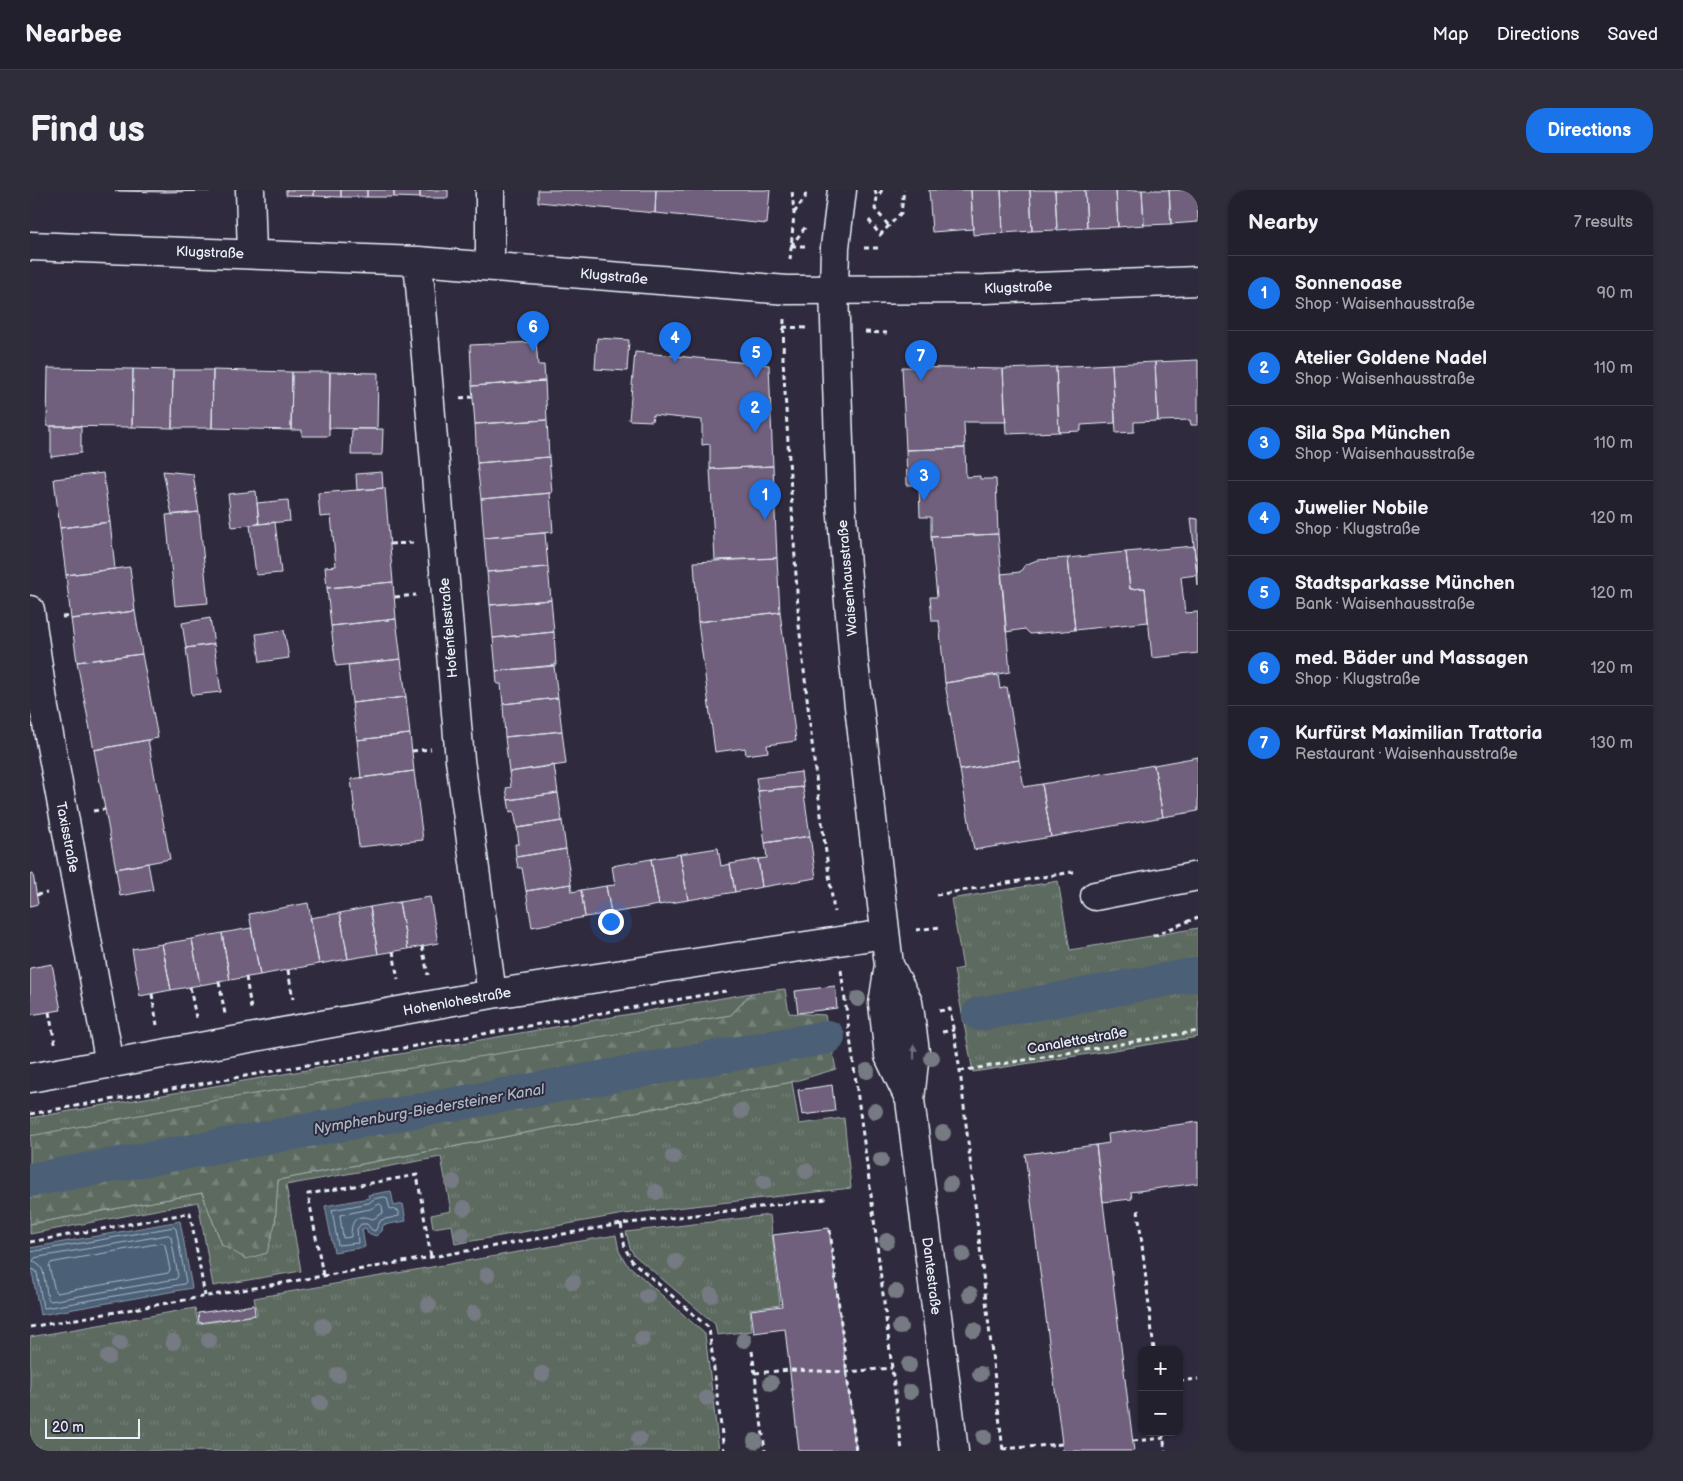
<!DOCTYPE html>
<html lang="en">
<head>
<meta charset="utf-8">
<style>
  body { margin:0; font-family:"Balsamiq Sans",sans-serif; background:#2f2d3a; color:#f1f3f6 }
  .controls { position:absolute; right:15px; bottom:15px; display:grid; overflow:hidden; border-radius:10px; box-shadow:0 1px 4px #0004 }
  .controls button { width:45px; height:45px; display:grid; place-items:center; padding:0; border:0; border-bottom:1px solid #403e4a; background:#23202e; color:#f1f3f6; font:25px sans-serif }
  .scale { position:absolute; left:15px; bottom:12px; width:95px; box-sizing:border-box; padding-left:5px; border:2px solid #e8f1f8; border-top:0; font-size:14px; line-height:18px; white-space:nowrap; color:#e8f1f8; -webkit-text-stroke:4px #2f2a3d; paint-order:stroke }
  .you { position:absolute; left:580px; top:731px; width:18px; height:18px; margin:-12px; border:4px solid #fff; border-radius:50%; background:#1a73e8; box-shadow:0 0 0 8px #1a73e833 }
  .badge { display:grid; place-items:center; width:32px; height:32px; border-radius:50%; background:#1a73e8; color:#fff; font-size:16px; font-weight:700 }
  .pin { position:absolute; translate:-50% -41px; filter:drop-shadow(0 1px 2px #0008) }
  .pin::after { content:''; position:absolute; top:26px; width:18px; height:15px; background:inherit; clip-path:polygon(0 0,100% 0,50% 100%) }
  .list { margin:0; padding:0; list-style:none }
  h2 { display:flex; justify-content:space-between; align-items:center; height:65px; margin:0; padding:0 20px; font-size:21px }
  h2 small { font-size:16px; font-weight:400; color:#a3a3aa }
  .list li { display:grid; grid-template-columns:32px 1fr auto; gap:15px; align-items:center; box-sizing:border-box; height:75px; padding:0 20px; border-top:1px solid #403e4a }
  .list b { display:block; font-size:19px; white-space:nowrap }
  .list p { margin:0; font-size:16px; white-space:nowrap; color:#a3a3aa }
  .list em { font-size:16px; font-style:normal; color:#a3a3aa }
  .map { position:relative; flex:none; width:1168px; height:1261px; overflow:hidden; border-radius:20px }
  header { display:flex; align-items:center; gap:30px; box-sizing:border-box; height:70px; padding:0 25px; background:#23202e; border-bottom:1px solid #403e4a }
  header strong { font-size:24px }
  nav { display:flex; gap:28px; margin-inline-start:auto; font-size:18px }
  .intro { display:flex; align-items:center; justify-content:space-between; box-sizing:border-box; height:120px; padding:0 30px }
  h1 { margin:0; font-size:35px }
  .button { padding:12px 22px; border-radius:20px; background:#1a73e8; color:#fff; font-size:18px; font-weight:700 }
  main { display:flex; gap:30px; padding:0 30px }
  aside { flex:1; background:#23202e; border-radius:20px; box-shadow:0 1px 4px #0004 }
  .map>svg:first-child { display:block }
  .grass { fill:url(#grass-tufts); stroke:#a2aeac }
  .forest { fill:url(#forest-firs); stroke:#a2aeac }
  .water { fill:#4b6176; stroke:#8a9baa }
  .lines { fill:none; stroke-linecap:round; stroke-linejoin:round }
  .shore { stroke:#a9b7c4; stroke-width:1 }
  .canal { stroke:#4b6176; stroke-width:34 }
  .building { fill:#70617d; stroke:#e8f1f8 }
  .minor-casing { stroke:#e8f1f8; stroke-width:31 }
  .tertiary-casing { stroke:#e8f1f8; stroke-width:31 }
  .path { stroke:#e8f1f8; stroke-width:3; stroke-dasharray:5 4; stroke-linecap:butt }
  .minor { stroke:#2f2a3d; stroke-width:28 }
  .tertiary { stroke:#2f2a3d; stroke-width:28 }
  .tree { fill:#767a82 }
  .oneway { fill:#70707e }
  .labels { text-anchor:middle; stroke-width:4; stroke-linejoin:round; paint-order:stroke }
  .street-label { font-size:14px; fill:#e8f1f8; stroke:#2f2a3d }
  .water-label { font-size:15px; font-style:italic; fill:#a9b7c4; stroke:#2f2a3d }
</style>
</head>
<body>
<header>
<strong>Nearbee</strong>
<nav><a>Map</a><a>Directions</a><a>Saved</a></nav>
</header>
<div class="intro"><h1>Find us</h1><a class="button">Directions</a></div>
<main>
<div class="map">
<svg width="1168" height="1261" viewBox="0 0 1168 1261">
  <defs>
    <pattern id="grass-tufts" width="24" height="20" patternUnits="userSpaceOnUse" patternTransform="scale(1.25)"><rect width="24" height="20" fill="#5d6a60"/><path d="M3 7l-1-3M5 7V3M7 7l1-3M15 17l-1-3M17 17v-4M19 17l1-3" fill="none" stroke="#748078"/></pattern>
    <pattern id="forest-firs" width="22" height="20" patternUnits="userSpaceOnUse" patternTransform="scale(1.25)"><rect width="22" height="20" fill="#5d6a60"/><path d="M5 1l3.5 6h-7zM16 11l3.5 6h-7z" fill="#748078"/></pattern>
  </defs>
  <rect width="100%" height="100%" fill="#2f2a3d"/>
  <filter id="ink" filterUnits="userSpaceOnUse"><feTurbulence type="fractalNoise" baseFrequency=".02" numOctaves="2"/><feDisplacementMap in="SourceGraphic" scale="10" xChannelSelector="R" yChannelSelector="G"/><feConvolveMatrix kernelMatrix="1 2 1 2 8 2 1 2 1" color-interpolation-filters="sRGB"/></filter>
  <g filter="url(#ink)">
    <path class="grass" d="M1028,691L1040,760L1168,738V847L943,882L924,780L933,778L921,709Z
      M721,803L701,825L0,949V928Z
      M762,892L769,934L814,928L821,998L594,1024L425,1054L422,1035L403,1038L401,1025L421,1021L411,967L256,995L271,1081L183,1096L168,1012L0,1044V1034L172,1003L192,1055L245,1034L248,990Z
      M740,1025L750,1115L720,1119L722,1141L687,1145L685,1134L604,1065L600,1058L596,1042Z
      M586,1045L589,1061L596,1073L675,1144L689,1261H0V1147L165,1118L168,1134L227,1125L224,1108Z"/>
    <path class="forest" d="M755,799L759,823L795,825L806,879L762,892L248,990L245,1034L237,1063L216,1069L192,1055L172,1003L0,1034V946L188,910L701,825L721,803Z"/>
    <path class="water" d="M361,1001L364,1016L373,1014L376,1031L353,1035L352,1041L346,1046L338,1043L336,1038L332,1039L335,1057L304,1062L295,1016L339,1008L338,1005Z
      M150,1031L162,1098L10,1125L0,1071V1058Z"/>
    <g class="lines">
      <path class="shore" d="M355,1007L357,1008L360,1019L369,1021V1026L351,1030L345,1041L342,1040L337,1034H331L327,1039L328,1053L308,1055L302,1020L339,1013L344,1009Z
        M350,1014L352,1016L353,1023L343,1029C325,1023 321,1031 321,1047L313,1048L310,1025L340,1019Z
        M139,1045L141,1047L148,1086L146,1089L21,1111L18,1109L13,1081L10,1076L3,1071L5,1068Z
        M133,1053L135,1055L140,1080L138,1083L27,1103L25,1101L19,1076L21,1073Z
        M0,1062L144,1037L146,1039L156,1092L154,1094L15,1118L13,1117L7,1083L5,1080L0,1079"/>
      <path class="canal" d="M949,824L1168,784
        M0,990L798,847"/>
    </g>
    <path class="building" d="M85,0H134L135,2L85,1Z
      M134,0H185V1L135,2Z
      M256,0H284V6L256,5Z
      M284,0H311V7L284,6Z
      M311,0H337V7H311Z
      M337,0H364V7H337Z
      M364,0H390V8L364,7Z
      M390,0H418V8H390Z
      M508,0H626L625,23L508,12Z
      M626,0H740L737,34L625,23Z
      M899,0H941L943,39L902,42Z
      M941,0H971L973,43L943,45Z
      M971,0H1000L1002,41L973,43Z
      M1000,0H1025L1027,40L1002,41Z
      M1025,0H1055L1057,38L1027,40Z
      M1055,0H1086L1088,37L1057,38Z
      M1086,0H1112L1114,35L1088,37Z
      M1112,0H1139L1141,34L1114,35Z
      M1139,0H1167L1168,32L1141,34Z
      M567,148L599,150L597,181L565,179Z
      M506,152L508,175H514L515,191L442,196L440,155Z
      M605,162L739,175L743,276L680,279V254L672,255V230L623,225L622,231L599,230Z
      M1168,170V235H1161L1160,230L1128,231L1125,172Z
      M1125,172L1128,231L1104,232V242L1086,243L1082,174Z
      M1082,174L1085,233L1051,235V241L1029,242L1026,177Z
      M872,177L973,179L976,232H934L935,258L876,260Z
      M1026,177L1029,242L976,244L973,179Z
      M18,178L103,179L102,237L17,236Z
      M103,179L143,180L142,238L102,237Z
      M143,180H183L182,238H142Z
      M183,180L262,182L261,240L182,238Z
      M262,182H300L299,246H272V240H261Z
      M300,182L348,183L347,239L299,238Z
      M515,191L517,230L445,234L442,196Z
      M517,230L519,267L447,273L445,234Z
      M21,236H51V263L21,267Z
      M322,239H353L352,265H321Z
      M935,258L936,287L950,286V289H966L968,344L901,347V327H890L889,295H877L876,260Z
      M519,267L522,303L451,309L447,273Z
      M743,276L747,368L685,370L680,279Z
      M133,281L163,284L169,322L142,325Z
      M352,282L353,298L327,300L326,284Z
      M73,283L80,332L30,338L24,289Z
      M355,298L363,392L297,398L295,377L306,376L301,326L290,327L288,303Z
      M226,301L229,334L202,337L198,304Z
      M520,303L523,342L454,348L451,309Z
      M258,310L260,331L229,334L227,313Z
      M169,322L178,413L145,416L136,325Z
      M1161,328L1168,329V396L1164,356Z
      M80,332L85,379L36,385L30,338Z
      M245,332L251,383L226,385L220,335Z
      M515,343L518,377L457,382L454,348Z
      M968,344L980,482L915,493L909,431H902L900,407H907L901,347Z
      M1164,356L1167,385L1151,387L1155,423L1168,422V463L1122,468L1115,398L1100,399L1096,362Z
      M1096,362L1100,399L1115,398L1118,432L1045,440L1038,368Z
      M747,368L750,422L668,432L664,372Z
      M1038,368L1045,440L1000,444L995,439L976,442L971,384L990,382L995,375L1007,370Z
      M100,377L105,421L41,429L36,385Z
      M518,377L521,410L460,415L457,382Z
      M363,392L366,429L301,436L297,398Z
      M521,410L524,442L463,448L460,415Z
      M105,421L112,464L47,472L41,429Z
      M750,422L766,551L737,555L738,562L716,565L715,558L685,562L668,432Z
      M180,428L184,454L156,458L152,433Z
      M366,429L371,469L306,476L301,436Z
      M254,440L259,468L230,472L226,444Z
      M524,442L526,475L466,481L463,448Z
      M184,454L191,502L162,505L156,458Z
      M112,464L128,548L64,560L47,472Z
      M371,469L376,507L322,513L318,475Z
      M524,476L528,508L473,514L471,494H467L466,481Z
      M968,485L970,499L977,497L989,570L930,580L915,493Z
      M376,507L380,544L327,550L322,513Z
      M528,508L532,541L475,547L473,514Z
      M532,541L536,574L479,582L475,547Z
      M380,544L384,581L331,588L327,550Z
      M118,550L140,669L86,679L64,560Z
      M1168,567V621L1133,627L1124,575Z
      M989,570L994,597L1012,594L1021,647L944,660L930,580Z
      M524,575L528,603L478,610L476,598L481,597L479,582Z
      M1124,575L1133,627L1021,647L1012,594Z
      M384,581L393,650L329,657L321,589Z
      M771,582L773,597L728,601L726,588Z
      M773,597L780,646L735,653L728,601Z
      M528,603L532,631L487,638L484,621L480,622L478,610Z
      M532,631L536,659L486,667L485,654H489L487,638Z
      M780,646L786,688L732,697L728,669L737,668L735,653Z
      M688,658L691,676L700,674L705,702L658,710L650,664Z
      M536,659L541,694L496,701L492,678H488L486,667Z
      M650,664L658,710L629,715L621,669Z
      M621,669L629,715L581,723L576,696L585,695L582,676Z
      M728,669L732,697L705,702L700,674Z
      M118,673L123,700L90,706L86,679Z
      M0,684H3L8,714L0,716Z
      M541,694L542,702L551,700L555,727L502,737L496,701Z
      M576,696L581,723L555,727L551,700Z
      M400,707L408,753L378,759L369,712Z
      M369,712L378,759L348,764L340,717Z
      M278,713L289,774L230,785L219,724Z
      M340,717L348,764L318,769L310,723Z
      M310,723L318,769L289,774L280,728Z
      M221,738L230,785L200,790L192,743Z
      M192,743L200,790L170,795L162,749Z
      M162,749L170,795L141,800L132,754Z
      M132,754L141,800L110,806L102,759Z
      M22,774L31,820L0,825V778Z
      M805,796L807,818L768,823L765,801Z
      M802,895L805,921L772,925L768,900Z
      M1168,932V993L1101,1002L1102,1009L1073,1012L1066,955L1079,953L1078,944Z
      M1066,955L1073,1012L1104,1261H1033L995,964Z
      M799,1038L826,1261H769L755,1139L724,1143L721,1120L752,1116L743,1045Z
      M224,1115L225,1125L169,1133L168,1123Z"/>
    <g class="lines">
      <g class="minor-casing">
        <path id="minor" d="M220,0L222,63
          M460,0V76
          M0,56L388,71L757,100L955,99L1168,91
          M388,71L430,570L462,804
          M0,420L14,518L80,874
          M1065,706L1168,686
          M0,888L462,804L855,744"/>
      </g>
      <g class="tertiary-casing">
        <path id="tertiary" d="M812,0L805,57L804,100L811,314L824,473L859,775L853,814L859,866L880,910
          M859,775L878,812L880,824L885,862L880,910L924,1261"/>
      </g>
      <path class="path" d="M845,0L847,8
        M852,0L847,8L845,19L859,36
        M764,23L775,8L776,0
        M839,30L850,45L871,23L874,0
        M761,56H776
        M761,56L777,35
        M834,58H851
        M760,70L764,24L762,0
        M754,129L753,169L769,435L785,580L804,722
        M753,137L776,138
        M835,142L857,143
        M430,208L443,207
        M360,354L383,353
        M365,407L386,405
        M32,427L41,426
        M382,561L401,559
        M63,621L75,619
        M6,705L17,703
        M906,705L1048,681
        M886,740L910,737
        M1123,746L1168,727
        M392,756L398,785
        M363,761L368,790
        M258,780L263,809
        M811,780L841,1005L872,1261
        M216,787L221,819
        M189,792L195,824
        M160,797L166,828
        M122,804L127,835
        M909,821L920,819L930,881L973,1261
        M19,822L25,853
        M912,842L924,840
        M930,881L1168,841
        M0,924L696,801
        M1108,1020L1124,1160
        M591,1034L595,1058L602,1071L679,1138L694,1261
        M800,1040L826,1261
        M0,1052L160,1023L175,1106
        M293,1085L278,1004L387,985L401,1067
        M0,1137L591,1034L796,1009
        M722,1161L735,1261
        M725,1183L760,1180L817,1182L862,1178
        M1149,1191L1168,1189
        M1133,1242L1135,1261
        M1103,1251L1134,1248
        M973,1259L1032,1254"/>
      <use href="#minor" class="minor"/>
      <use href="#tertiary" class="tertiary"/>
    </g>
    <g class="tree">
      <circle cx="828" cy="809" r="8"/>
      <circle cx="902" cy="868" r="8"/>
      <circle cx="837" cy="881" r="8"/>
      <circle cx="711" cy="921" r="8"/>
      <circle cx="845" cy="921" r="8"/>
      <circle cx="913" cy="943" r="8"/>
      <circle cx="643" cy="967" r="8"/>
      <circle cx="851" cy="970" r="8"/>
      <circle cx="776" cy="981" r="8"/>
      <circle cx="423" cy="992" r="8"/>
      <circle cx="734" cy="992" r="8"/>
      <circle cx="920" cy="994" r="8"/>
      <circle cx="626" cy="1002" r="8"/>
      <circle cx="434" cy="1018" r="8"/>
      <circle cx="432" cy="1044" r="8"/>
      <circle cx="857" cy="1051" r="8"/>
      <circle cx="933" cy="1064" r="8"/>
      <circle cx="646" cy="1072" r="8"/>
      <circle cx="457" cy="1085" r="8"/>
      <circle cx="543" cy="1092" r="8"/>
      <circle cx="866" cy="1102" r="8"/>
      <circle cx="940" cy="1104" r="8"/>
      <circle cx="681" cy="1105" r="8"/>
      <circle cx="617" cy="1106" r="8"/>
      <circle cx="399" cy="1115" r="8"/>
      <circle cx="444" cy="1123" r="8"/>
      <circle cx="293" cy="1136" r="8"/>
      <circle cx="870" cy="1137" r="8"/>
      <circle cx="944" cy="1140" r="8"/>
      <circle cx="612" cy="1149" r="8"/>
      <circle cx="179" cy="1150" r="8"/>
      <circle cx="714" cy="1150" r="8"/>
      <circle cx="143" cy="1152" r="8"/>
      <circle cx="90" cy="1153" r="8"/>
      <circle cx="78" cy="1167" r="8"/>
      <circle cx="879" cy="1175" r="8"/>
      <circle cx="512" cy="1184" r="8"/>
      <circle cx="950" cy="1184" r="8"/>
      <circle cx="308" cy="1185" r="8"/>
      <circle cx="741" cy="1193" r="8"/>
      <circle cx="880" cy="1202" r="8"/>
      <circle cx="677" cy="1208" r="8"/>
      <circle cx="290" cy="1213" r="8"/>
      <circle cx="954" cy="1247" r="8"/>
      <circle cx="609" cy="1249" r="8"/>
      <circle cx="725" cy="1251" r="8"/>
    </g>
    <defs><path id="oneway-solid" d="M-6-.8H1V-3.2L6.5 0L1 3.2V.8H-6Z" transform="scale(1.25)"/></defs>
    <use class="oneway" href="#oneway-solid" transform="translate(884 862) rotate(-91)"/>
  </g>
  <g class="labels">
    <g class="street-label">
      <text transform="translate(180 62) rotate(2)" y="5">Klugstraße</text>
      <text transform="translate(584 86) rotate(5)" y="5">Klugstraße</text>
      <text transform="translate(988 97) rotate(-2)" y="5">Klugstraße</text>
      <text transform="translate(817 388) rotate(-95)" y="5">Waisenhausstraße</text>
      <text transform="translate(418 438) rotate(-95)" y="5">Hofenfelsstraße</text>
      <text transform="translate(38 647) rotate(79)" y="5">Taxisstraße</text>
      <text transform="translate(427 811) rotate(-10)" y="5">Hohenlohestraße</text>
      <text transform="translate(1047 850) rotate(-10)" y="5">Canalettostraße</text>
      <text transform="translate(902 1086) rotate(83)" y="5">Dantestraße</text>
    </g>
    <g class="water-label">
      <text transform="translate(399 919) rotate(-10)" y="5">Nymphenburg-Biedersteiner Kanal</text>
    </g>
  </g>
</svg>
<div class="controls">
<button>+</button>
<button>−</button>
</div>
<div class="scale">20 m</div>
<div class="you"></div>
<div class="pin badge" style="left:735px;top:330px">1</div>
<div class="pin badge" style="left:725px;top:243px">2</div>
<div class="pin badge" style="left:894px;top:311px">3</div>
<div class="pin badge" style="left:645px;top:173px">4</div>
<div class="pin badge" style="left:726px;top:188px">5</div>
<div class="pin badge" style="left:503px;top:162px">6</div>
<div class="pin badge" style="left:891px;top:191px">7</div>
</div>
<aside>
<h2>Nearby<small>7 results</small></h2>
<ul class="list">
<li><span class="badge">1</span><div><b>Sonnenoase</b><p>Shop · Waisenhausstraße</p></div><em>90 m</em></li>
<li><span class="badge">2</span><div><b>Atelier Goldene Nadel</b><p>Shop · Waisenhausstraße</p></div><em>110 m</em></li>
<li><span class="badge">3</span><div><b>Sila Spa München</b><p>Shop · Waisenhausstraße</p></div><em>110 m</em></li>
<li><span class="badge">4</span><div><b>Juwelier Nobile</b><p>Shop · Klugstraße</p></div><em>120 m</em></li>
<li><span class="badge">5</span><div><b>Stadtsparkasse München</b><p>Bank · Waisenhausstraße</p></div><em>120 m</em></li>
<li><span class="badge">6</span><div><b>med. Bäder und Massagen</b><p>Shop · Klugstraße</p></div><em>120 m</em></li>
<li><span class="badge">7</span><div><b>Kurfürst Maximilian Trattoria</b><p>Restaurant · Waisenhausstraße</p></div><em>130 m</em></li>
</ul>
</aside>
</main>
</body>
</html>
